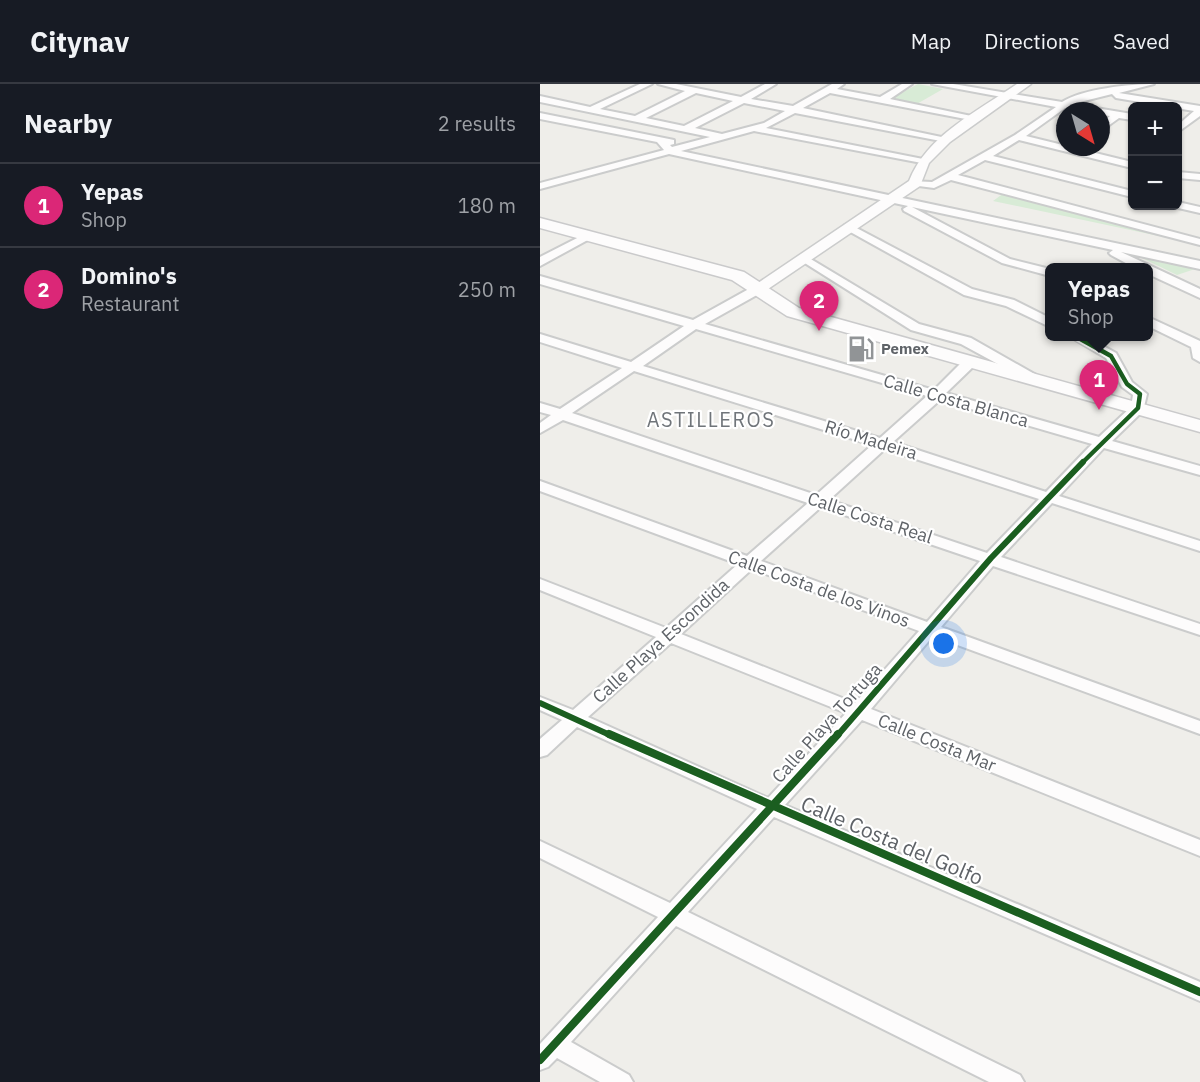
<!DOCTYPE html>
<html lang="en">
<head>
<meta charset="utf-8">
<style>
  body { margin:0; font-family:"IBM Plex Sans",sans-serif; background:#20242c; color:#f1f3f6 }
  .controls { position:absolute; right:18px; top:18px; display:grid; overflow:hidden; border-radius:9px; box-shadow:0 2px 4px #0004 }
  .controls button { width:54px; height:54px; display:grid; place-items:center; padding:0; border:0; border-bottom:2px solid #363941; background:#171b24; color:#f1f3f6; font:30px sans-serif }
  .compass { position:absolute; left:516px; top:18px; width:54px; height:54px; border-radius:50%; background:#171b24; box-shadow:0 2px 4px #0004; rotate:143deg }
  .you { position:absolute; left:404px; top:560px; width:21px; height:21px; margin:-15px; border:4px solid #fff; border-radius:50%; background:#1a73e8; box-shadow:0 0 0 9px #1a73e833 }
  .badge { display:grid; place-items:center; width:39px; height:39px; border-radius:50%; background:#db2777; color:#fff; font-size:20px; font-weight:700 }
  .pin { position:absolute; translate:-50% -50px; filter:drop-shadow(0 2px 3px #0008) }
  .pin::after { content:''; position:absolute; top:32px; width:21px; height:18px; background:inherit; clip-path:polygon(0 0,100% 0,50% 100%) }
  .popup { position:absolute; left:505px; top:179px; width:108px; height:78px; box-sizing:border-box; display:grid; place-content:center; border-radius:9px; background:#171b24; filter:drop-shadow(0 2px 4px #0005); font-size:20px; white-space:nowrap; color:#9ea1a6 }
  .popup b { font-size:22px; color:#f1f3f6 }
  .popup::after { content:''; position:absolute; left:50%; top:100%; margin-left:-12px; border:12px solid transparent; border-top-color:#171b24 }
  .list { margin:0; padding:0; list-style:none }
  h2 { display:flex; justify-content:space-between; align-items:center; height:78px; margin:0; padding:0 24px; font-size:26px }
  h2 small { font-size:20px; font-weight:400; color:#9ea1a6 }
  .list li { display:grid; grid-template-columns:39px 1fr auto; gap:18px; align-items:center; box-sizing:border-box; height:84px; padding:0 24px; border-top:2px solid #363941 }
  .list b { display:block; font-size:22px; white-space:nowrap }
  .list p { margin:0; font-size:20px; white-space:nowrap; color:#9ea1a6 }
  .list em { font-size:20px; font-style:normal; color:#9ea1a6 }
  .map { position:relative; flex:none; width:660px; height:998px; overflow:hidden }
  header { display:flex; align-items:center; gap:36px; box-sizing:border-box; height:84px; padding:0 30px; background:#171b24; border-bottom:2px solid #363941 }
  header strong { font-size:28px }
  nav { display:flex; gap:33px; margin-inline-start:auto; font-size:21px }
  main { display:flex }
  aside { flex:1; background:#171b24 }
  .map>svg:first-child { display:block }
  .green { fill:#d8ebd6 }
  .lines { fill:none; stroke-linecap:round; stroke-linejoin:round }
  .minor-casing { stroke:#cbcccc; stroke-width:4 }
  .tertiary-casing { stroke:#cbcccc; stroke-width:3 }
  .secondary-casing { stroke:#cacacb; stroke-width:3 }
  .minor { fill:#fdfcfc; fill-rule:evenodd }
  .tertiary { fill:#fdfcfc; fill-rule:evenodd }
  .secondary { fill:#fdfcfc; fill-rule:evenodd }
  .cycleway-far2-casing { stroke:#fff; stroke-width:8 }
  .cycleway-far1-casing { stroke:#fff; stroke-width:10 }
  .cycleway-casing { stroke:#fff; stroke-width:11 }
  .cycleway-far2 { stroke:#1b5e20; stroke-width:4.5 }
  .cycleway-far1 { stroke:#1b5e20; stroke-width:6 }
  .cycleway { stroke:#1b5e20; stroke-width:8 }
  .labels { text-anchor:middle; stroke-width:4.5; stroke-linejoin:round; paint-order:stroke }
  .far-poi-label { font-size:15px; font-weight:bold; fill:#5f6368; stroke:#fff; text-anchor:start }
  .street-label { font-size:18px; fill:#5f6368; stroke:#fff }
  .neighbourhood-label { font-size:20px; letter-spacing:1.5px; fill:#70757a; stroke:#fff }
  .near-street-label { font-size:21px; fill:#5f6368; stroke:#fff }
</style>
</head>
<body>
<header>
<strong>Citynav</strong>
<nav><a>Map</a><a>Directions</a><a>Saved</a></nav>
</header>
<main>
<aside>
<h2>Nearby<small>2 results</small></h2>
<ul class="list">
<li><span class="badge">1</span><div><b>Yepas</b><p>Shop</p></div><em>180 m</em></li>
<li><span class="badge">2</span><div><b>Domino's</b><p>Restaurant</p></div><em>250 m</em></li>
</ul>
</aside>
<div class="map">
<svg width="660" height="998" viewBox="0 0 660 998">
  <rect width="100%" height="100%" fill="#efeeea"/>
  <path class="green" d="M378,0L403,5L375,21L350,15Z
    M468,106L637,150L633,155L453,117Z
    M592,169L658,184L637,191Z"/>
  <g class="lines">
    <g class="minor-casing">
      <path id="minor" d="M100,0H112L60,25L95,32L145,7L118,0H136L201,13L225,0H236L211,15L253,22L292,0H304L297,5L340,13L362,0H372L350,15L441,34L436,37L290,9L263,24L411,55L406,58L255,29L226,44L383,75L387,76V80L214,47L141,67L660,177V185L581,168L660,205V214L608,190V184H595L571,171L569,169L573,166L372,123L470,175L510,185V192L462,179L364,127L363,125L368,122L129,70L0,105V99L124,66L117,58L0,35V29L134,56V60L130,61L132,63L170,53L0,18V12L50,23ZM156,9L193,17L144,42L106,34ZM204,19L245,27L224,39L182,50L155,44Z
        M392,0H413L522,18C542,5 590,0 614,0L579,9L660,22V32L638,48V41L654,27L576,14L572,10L532,20L592,30V36L579,34L561,47V39L570,32L561,31V27L525,24L486,52L592,78V84L479,56L453,72L592,107V113L445,76L418,91L660,155V161L411,96L394,104L371,101V97L392,98L475,51L516,23Z
        M638,88L660,90V96L638,94Z
        M638,118L660,123V129L634,123Z
        M309,140L432,205L474,216L510,234V243L466,222L424,211L305,145V141Z
        M45,150L55,152L0,182V173Z
        M264,171L379,240L431,254L505,296L498,300L493,299L421,260L371,246L260,176L258,174Z
        M0,192L153,236L216,201H224V207L165,240L394,306L424,276H434V282L406,309L559,353L591,323L593,311L582,303L566,274L529,252H545L576,269L592,298L607,310L603,327L572,357L660,382V391L564,364L519,412L660,457V467L512,419L461,473L660,540V551L453,482L401,543L660,637V650L393,552L331,625L660,756V772L322,636L245,721L660,898V917L234,733L148,828L480,991L484,998H449L136,842L31,958L89,991L93,998H60L17,974L8,983L0,986V960L118,833L0,774V757L130,819L217,725L37,643L7,671L0,673V655L22,636L0,626V613L33,626L116,553L0,506V495L126,544L198,480L0,407V397L207,472L268,419L23,336L0,349V339L11,331L0,328V319L20,325L82,284L0,258V250L91,278L144,242L0,200ZM156,245L387,312L340,354L103,282ZM94,287L332,361L276,411L32,329ZM400,316L552,360L506,408L353,358ZM345,365L499,415L447,469L289,416ZM281,423L440,477L387,538L221,477ZM212,485L379,547L315,619L141,550ZM131,559L306,629L228,714L48,633Z
        M608,233L660,257V278L653,274L651,263L608,242Z"/>
    </g>
    <g class="tertiary-casing">
      <path id="tertiary" d="M477,0H491L410,58L389,79L380,102L225,207H215L212,204L215,201L369,97C387,51 438,27 477,0Z"/>
    </g>
    <g class="secondary-casing">
      <path id="secondary" d="M0,134L204,188L259,224L660,336V348L247,232L192,196L0,144Z"/>
    </g>
    <use href="#minor" class="minor"/>
    <use href="#tertiary" class="tertiary"/>
    <use href="#secondary" class="secondary"/>
    <g class="cycleway-far2-casing">
      <path id="cycleway-far2" d="M535,252L571,272L587,300L600,310L598,324L541,380"/>
    </g>
    <g class="cycleway-far1-casing">
      <path id="cycleway-far1" d="M0,619L72,652
        M297,652L451,474L543,378"/>
    </g>
    <g class="cycleway-casing">
      <path id="cycleway" d="M69,650L660,908
        M0,976L298,650"/>
    </g>
    <use href="#cycleway-far2" class="cycleway-far2"/>
    <use href="#cycleway-far1" class="cycleway-far1"/>
    <use href="#cycleway" class="cycleway"/>
  </g>
  <defs>
    <g id="fuel-bare" transform="scale(2.07)"><path d="M-5.5-6h7V0h2V4h1.3V-2.5L3-4.5l.8-.8L6-3V5H2.5V1h-1V6h-7ZM-4.2-4.7v3.2H.2V-4.7Z" fill="#919496" stroke="#fff" stroke-width="2.5" paint-order="stroke"/></g>
  </defs>
  <g fill-rule="evenodd">
    <use href="#fuel-bare" x="321" y="265"/>
  </g>
  <g class="labels">
    <g class="far-poi-label">
      <text x="341" y="270">Pemex</text>
    </g>
    <g class="street-label">
      <text transform="translate(416 317) rotate(16)" y="6">Calle Costa Blanca</text>
      <text transform="translate(331 356) rotate(17)" y="6">Río Madeira</text>
      <text transform="translate(330 434) rotate(18)" y="6">Calle Costa Real</text>
      <text transform="translate(279 505) rotate(20)" y="6">Calle Costa de los Vinos</text>
      <text transform="translate(121 557) rotate(-42)" y="6">Calle Playa Escondida</text>
      <text transform="translate(287 639) rotate(-48)" y="6">Calle Playa Tortuga</text>
      <text transform="translate(397 659) rotate(22)" y="6">Calle Costa Mar</text>
    </g>
    <g class="neighbourhood-label">
      <text x="171" y="343">ASTILLEROS</text>
    </g>
    <g class="near-street-label">
      <text transform="translate(352 757) rotate(23)" y="7">Calle Costa del Golfo</text>
    </g>
  </g>
</svg>
<div class="controls">
<button>+</button>
<button>−</button>
</div>
<svg class="compass" viewBox="-18 -18 36 36"><path d="M0-13l5 13h-10z" fill="#e53935"/><path d="M0 13l5-13h-10z" fill="#9ea1a6"/></svg>
<div class="you"></div>
<div class="pin badge" style="left:559px;top:326px">1</div>
<div class="popup"><b>Yepas</b>Shop</div>
<div class="pin badge" style="left:279px;top:247px">2</div>
</div>
</main>
</body>
</html>
